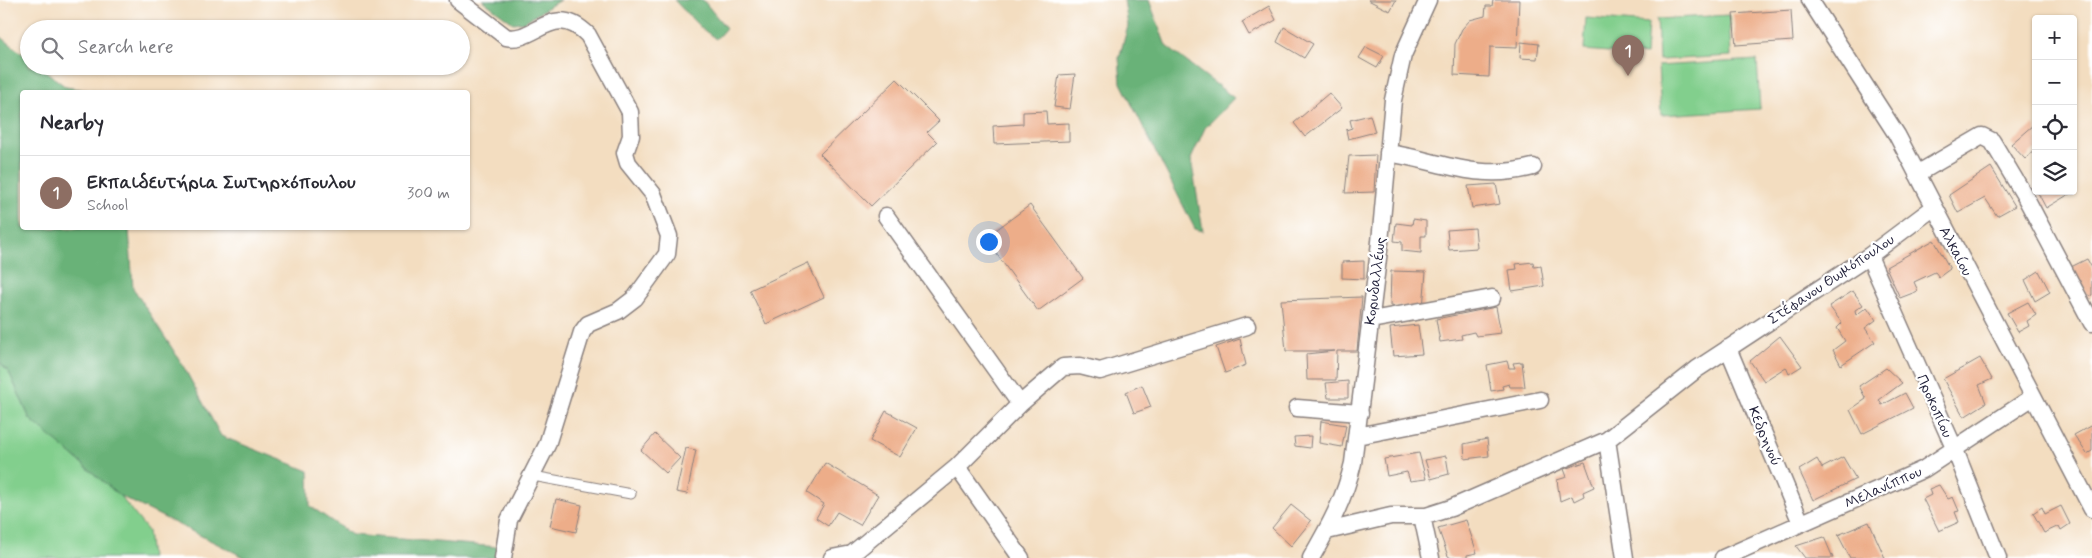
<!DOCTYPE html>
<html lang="en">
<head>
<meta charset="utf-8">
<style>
  body { margin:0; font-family:Mynerve,sans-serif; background:#f7f7f7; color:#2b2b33 }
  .controls { position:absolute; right:15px; top:15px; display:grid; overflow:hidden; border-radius:5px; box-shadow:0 1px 4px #0004 }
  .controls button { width:45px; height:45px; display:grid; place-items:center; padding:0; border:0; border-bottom:1px solid #e1e1e2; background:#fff; color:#2b2b33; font:25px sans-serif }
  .you { position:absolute; left:988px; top:241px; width:18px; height:18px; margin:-12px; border:4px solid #fff; border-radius:50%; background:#1a73e8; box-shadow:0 0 0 8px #1a73e833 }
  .badge { display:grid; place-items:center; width:32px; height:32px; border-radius:50%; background:#c8321e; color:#fff; font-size:16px; font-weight:700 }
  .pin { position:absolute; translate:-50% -41px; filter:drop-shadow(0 1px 2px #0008) }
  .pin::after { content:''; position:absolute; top:26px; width:18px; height:15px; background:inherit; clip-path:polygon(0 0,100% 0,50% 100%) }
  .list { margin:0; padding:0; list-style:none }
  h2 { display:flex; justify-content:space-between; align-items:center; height:65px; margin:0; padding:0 20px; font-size:21px }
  h2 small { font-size:16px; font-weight:400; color:#7c7c81 }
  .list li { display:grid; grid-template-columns:32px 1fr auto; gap:15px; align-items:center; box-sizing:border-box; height:75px; padding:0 20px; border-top:1px solid #e1e1e2 }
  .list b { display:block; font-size:19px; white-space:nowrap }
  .list p { margin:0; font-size:16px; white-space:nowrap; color:#7c7c81 }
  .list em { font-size:16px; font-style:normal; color:#7c7c81 }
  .icon { flex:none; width:28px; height:28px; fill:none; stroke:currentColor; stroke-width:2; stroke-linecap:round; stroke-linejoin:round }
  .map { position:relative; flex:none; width:2092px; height:558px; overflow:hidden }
  .search { position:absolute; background:#fff; box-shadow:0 1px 4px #0004; left:20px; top:20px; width:450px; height:55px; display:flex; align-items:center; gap:12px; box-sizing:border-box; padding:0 18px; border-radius:28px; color:#7c7c81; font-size:19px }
  .panel { position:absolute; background:#fff; box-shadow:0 1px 4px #0004; left:20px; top:90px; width:450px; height:140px; border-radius:5px }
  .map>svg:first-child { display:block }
  .green { fill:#82cf8d; stroke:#527864 }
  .forest { fill:#69b278; stroke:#466a5a }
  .building { fill:#edad89 }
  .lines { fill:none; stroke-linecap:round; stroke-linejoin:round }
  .lane-casing { stroke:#8a807e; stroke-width:11 }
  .street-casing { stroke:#8a807e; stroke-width:19 }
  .lane { stroke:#fff; stroke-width:9 }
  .street { stroke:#fff; stroke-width:16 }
  .labels { text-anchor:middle; stroke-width:4.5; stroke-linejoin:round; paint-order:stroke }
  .street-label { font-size:15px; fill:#22223b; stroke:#fff }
</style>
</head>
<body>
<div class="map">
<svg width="2092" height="558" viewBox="0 0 2092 558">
  <rect width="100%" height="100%" fill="#fff"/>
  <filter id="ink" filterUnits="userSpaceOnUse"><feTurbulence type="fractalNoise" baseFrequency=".02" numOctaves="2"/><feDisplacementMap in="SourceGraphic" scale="10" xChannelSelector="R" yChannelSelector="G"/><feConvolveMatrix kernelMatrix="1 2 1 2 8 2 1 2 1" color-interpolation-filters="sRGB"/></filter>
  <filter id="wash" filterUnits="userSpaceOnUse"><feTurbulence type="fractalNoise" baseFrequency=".0096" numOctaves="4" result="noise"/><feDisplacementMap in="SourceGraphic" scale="20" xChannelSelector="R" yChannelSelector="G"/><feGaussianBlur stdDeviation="1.12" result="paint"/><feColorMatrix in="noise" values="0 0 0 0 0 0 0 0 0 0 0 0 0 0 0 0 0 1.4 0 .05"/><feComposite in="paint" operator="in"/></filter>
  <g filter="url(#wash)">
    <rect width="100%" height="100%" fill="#f3ddc0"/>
    <path class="green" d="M1729,15L1731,56L1659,60L1657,19Z
      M1586,18L1648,23L1646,55L1584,50Z
      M1757,60L1760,109L1661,115L1658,66Z
      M0,362L9,372L30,419L120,496L148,531L151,558H0Z"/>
    <path class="forest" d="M482,0H560L524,22L513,23Z
      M674,0H703L726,28L716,39L701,28Z
      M1124,0H1149L1166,46L1234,98L1205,128L1191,159L1203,231L1195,229L1121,83L1119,58L1128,26Z
      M0,36L29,59V66H39L66,87L98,92H22V228H129L133,288L181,362L221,436L309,471L310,506L352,535L499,547L498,558H246L120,496L30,419L9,372L0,362Z"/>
    <g id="blocks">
      <path class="building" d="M1368,0H1396L1390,11Z
        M1493,0H1519L1517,48L1490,47L1489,77L1454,75L1455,44L1462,29L1470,20L1485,16L1486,6H1492Z
        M1269,6L1276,20L1249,35L1242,22Z
        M1791,10L1793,41L1736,45L1733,14Z
        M1284,27L1313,44L1304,58L1277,42Z
        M1521,42L1539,44L1537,59L1520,58Z
        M1366,47L1384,56L1377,68L1359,58Z
        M1075,74L1070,109L1054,107L1059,75Z
        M897,79L939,121L927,132L937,142L871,206L820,154Z
        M1329,93L1342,108L1305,137L1294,123Z
        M1046,111L1047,124L1069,123V141L994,144L993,126L1023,124V112Z
        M1370,115L1375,132L1348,139L1346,130L1352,128L1350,120Z
        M2033,125L2036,129V149L2025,159L2011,144Z
        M1376,155L1374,192L1345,193L1349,156Z
        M1991,167L2015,206L1997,216L1985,198L1958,213L1949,195Z
        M1496,184L1500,204L1472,208L1468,186Z
        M2037,191H2070L2071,193L2046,208Z
        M1030,205L1083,278L1038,311L985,238Z
        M1413,219L1426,221V236H1421V253L1402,251V242L1394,241L1396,223L1412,225Z
        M1475,228L1477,248L1449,250L1447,230Z
        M1934,240L1950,269L1939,277L1935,272L1914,282L1918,291L1900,298L1886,267Z
        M2087,259L2092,268V295L2088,297L2071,267Z
        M1364,261V279L1342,278V262Z
        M1533,262L1534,267L1541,266L1544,286L1512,291L1509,270L1517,269L1516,264Z
        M808,263L824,297L766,324L750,290Z
        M1391,271L1426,272L1423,308L1390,306Z
        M2039,271L2050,292L2035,301L2025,280Z
        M1853,291L1863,305L1855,310L1856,315L1867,307L1876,320L1865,328L1875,342L1841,365L1833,350L1845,341L1837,328L1842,323L1829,306Z
        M1362,297L1357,351H1337L1336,380H1307L1306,354L1335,351H1286L1281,300Z
        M2028,302L2036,315L2027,321L2029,326L2018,332L2007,313Z
        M1496,307L1501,333L1476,336L1474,332L1461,335L1462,339L1440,342L1436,319Z
        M1418,325L1422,354L1393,356L1390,328Z
        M1780,336L1802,366L1789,374L1786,367L1764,381L1750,361Z
        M1240,339L1246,365L1225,373L1216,347Z
        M1980,358L1992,379L1979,385L1986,403L1964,417L1943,379Z
        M1507,361L1509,368H1515L1513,363L1522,362L1525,387H1510L1509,384L1502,386L1503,389L1491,391L1487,365Z
        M1886,368L1902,383L1879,400L1882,405L1905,393L1913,408L1862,434L1850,410L1866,399L1859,386Z
        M1348,381V398H1328L1326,383Z
        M1142,385L1151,407L1134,413L1126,392Z
        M886,411L917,428L900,457L870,441Z
        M1321,421L1346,425L1342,447L1319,443Z
        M2092,425V451L2087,454L2074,435Z
        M655,434L680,458L666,473L641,450Z
        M1311,436L1310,448L1295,446L1294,437Z
        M1487,439L1489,456L1465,459L1464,444Z
        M686,448L696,450L687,494L676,492Z
        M1419,453L1426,479L1410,481L1407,472L1387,476L1384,459Z
        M1446,456L1449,474L1431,479L1425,460Z
        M1843,457L1856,479L1813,500L1799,470L1817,459L1822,468Z
        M1585,462L1594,487L1583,492L1584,496L1574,501L1572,496L1560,501L1557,480L1567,477L1564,469Z
        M825,463L878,495L860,525L837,512L828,526L816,518L824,504L807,493Z
        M1939,485L1948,499L1953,497L1959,511L1955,512L1959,522L1939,531L1923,499L1931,495L1929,489Z
        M556,499L582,505L576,532L550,526Z
        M1291,505L1311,521L1291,546L1272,528Z
        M2061,506L2070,524L2061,530L2059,526L2044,533L2033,513L2042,507L2045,514Z
        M1466,520L1477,553L1467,555V558H1451L1448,556L1438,528Z
        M1869,522L1885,558H1850L1838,535Z
        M1824,537L1833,558H1805L1796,546Z"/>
    </g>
  </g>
  <g filter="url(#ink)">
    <use href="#blocks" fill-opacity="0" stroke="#8a807e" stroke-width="1"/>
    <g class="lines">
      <g class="lane-casing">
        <path id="lane" d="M533,476L631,494"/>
      </g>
      <g class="street-casing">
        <path id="street" d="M458,0L506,37C534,44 553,0 588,35L630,112L631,136L625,153L628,163L653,194L669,236L667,254L635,298L618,311L588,324L582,332L547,445L509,520L503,558
          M1810,0L1897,135L2092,509
          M1388,153C1442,161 1477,182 1533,167
          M1917,174L1982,136L1992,141L2026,198L2092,323
          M886,216L1020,404
          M1869,256L1955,450L1998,558
          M1371,320L1492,298
          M1728,348L1801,523
          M1297,408L1360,413
          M1357,436L1540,400
          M1607,440L1625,558
          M957,467L1021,558
          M1422,516L1431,558
          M1327,531L1391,516H1426L1451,508L1607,440L1697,369L1869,256L1933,208
          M832,558L852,554L957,467L1020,404L1063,367L1080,366L1100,371L1247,326
          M1311,558C1329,527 1345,498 1353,463L1380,242L1393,100L1403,55L1428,0
          M1723,558L1924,469L2033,397"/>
      </g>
      <use href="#lane" class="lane"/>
      <use href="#street" class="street"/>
    </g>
  </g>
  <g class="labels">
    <g class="street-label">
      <text transform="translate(1956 251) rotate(62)" y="5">Αλκαίου</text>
      <text transform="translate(1831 279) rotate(-34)" y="5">Στέφανου Θωμόπουλου</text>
      <text transform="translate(1375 281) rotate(-83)" y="5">Κορυδαλλέως</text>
      <text transform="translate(1935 406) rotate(66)" y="5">Προκοπίου</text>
      <text transform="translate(1765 436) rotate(67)" y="5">Κεδρηνού</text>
      <text transform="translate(1883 487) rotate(-24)" y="5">Μελανίππου</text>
    </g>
  </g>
</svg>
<div class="controls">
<button>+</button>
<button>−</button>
<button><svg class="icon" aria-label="locate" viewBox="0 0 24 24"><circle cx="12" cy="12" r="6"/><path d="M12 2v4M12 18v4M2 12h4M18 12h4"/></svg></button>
<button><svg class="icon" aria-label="layers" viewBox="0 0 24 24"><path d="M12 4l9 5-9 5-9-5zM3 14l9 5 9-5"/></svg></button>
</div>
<div class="you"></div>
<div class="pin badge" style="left:1628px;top:76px;background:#8d6e63">1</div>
<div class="search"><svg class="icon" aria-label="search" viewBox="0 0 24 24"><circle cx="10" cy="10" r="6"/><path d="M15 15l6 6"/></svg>Search here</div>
<section class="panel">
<h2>Nearby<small></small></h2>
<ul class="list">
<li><span class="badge" style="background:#8d6e63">1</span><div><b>Εκπαιδευτήρια Σωτηρχόπουλου</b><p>School</p></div><em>300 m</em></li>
</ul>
</section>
</div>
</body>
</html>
